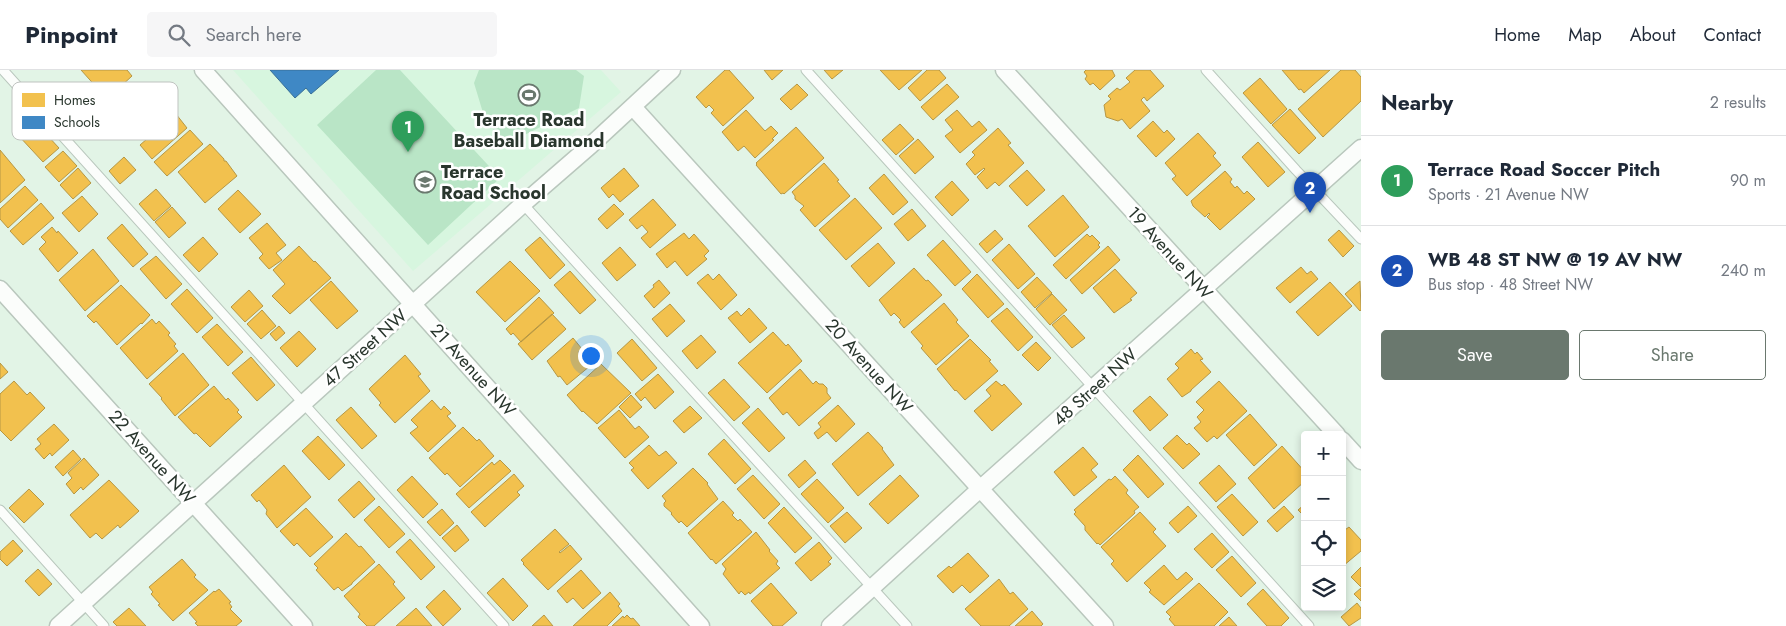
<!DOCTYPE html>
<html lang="en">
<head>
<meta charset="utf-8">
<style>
  body { margin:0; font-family:Jost,sans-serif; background:#f6f6f7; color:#1f2937 }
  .controls { position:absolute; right:15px; bottom:15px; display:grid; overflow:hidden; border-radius:5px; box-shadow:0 2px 8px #0003 }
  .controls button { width:45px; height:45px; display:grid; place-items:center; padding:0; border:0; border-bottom:1px solid #e0e1e3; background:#fff; color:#1f2937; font:25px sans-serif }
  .you { position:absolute; left:590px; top:285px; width:18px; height:18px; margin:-12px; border:4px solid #fff; border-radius:50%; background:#1a73e8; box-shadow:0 0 0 8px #1a73e833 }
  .badge { display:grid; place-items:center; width:32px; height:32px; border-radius:50%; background:#6a786e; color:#fff; font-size:16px; font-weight:700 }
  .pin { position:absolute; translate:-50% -41px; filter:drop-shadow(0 1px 2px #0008) }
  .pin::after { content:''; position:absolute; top:26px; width:18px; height:15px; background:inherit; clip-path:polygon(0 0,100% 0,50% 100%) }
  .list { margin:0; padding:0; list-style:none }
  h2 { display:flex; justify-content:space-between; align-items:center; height:65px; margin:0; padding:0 20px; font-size:21px }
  h2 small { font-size:16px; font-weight:400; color:#747a83 }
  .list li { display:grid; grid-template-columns:32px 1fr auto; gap:15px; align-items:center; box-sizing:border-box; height:90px; padding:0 20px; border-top:1px solid #e0e1e3 }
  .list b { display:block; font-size:19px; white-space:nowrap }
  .list p { margin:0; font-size:16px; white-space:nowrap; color:#747a83 }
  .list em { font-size:16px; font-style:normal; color:#747a83 }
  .actions { display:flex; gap:10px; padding:15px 20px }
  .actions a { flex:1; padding:11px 0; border:1px solid #6a786e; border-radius:5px; text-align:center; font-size:18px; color:#6a786e }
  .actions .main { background:#6a786e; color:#fff }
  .icon { flex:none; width:28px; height:28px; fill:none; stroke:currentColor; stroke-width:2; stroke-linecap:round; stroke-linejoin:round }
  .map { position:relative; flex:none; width:1361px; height:556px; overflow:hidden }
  header { display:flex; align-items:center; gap:30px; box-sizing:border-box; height:70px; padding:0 25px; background:#fff; border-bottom:1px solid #e0e1e3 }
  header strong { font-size:24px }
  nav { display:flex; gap:28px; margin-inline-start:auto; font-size:18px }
  .search { width:350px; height:45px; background:#f6f6f7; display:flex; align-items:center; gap:12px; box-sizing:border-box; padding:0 18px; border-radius:5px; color:#747a83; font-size:19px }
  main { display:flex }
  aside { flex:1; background:#fff }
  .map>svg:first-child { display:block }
  .built { fill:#d7f6df }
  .green { fill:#b9e5c6 }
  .homes { fill:#f2c14e; stroke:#b69744 }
  .schools { fill:#3f88c5; stroke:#386f97 }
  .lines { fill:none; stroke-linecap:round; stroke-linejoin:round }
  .lane-casing { stroke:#b9c7bd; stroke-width:11 }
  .street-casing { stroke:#b9c7bd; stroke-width:19 }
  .lane { stroke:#fbfdfb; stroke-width:9 }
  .street { stroke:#fbfdfb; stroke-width:16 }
  .labels { text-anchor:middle; stroke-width:5; stroke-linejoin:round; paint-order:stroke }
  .poi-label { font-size:18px; font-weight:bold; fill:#29362d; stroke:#fff }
  .street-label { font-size:18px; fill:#29362d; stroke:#fff }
  .key { fill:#fff; stroke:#bfc3c0; stroke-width:1 }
  .key-label { font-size:14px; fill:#29362d }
</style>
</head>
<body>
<header>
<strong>Pinpoint</strong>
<div class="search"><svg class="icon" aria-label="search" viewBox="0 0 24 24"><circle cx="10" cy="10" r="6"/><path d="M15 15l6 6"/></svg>Search here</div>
<nav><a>Home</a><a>Map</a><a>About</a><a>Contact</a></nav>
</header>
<main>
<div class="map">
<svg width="1361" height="556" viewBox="0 0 1361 556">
  <rect width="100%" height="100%" fill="#e2f4e6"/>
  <path class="built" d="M233,0H601L621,22L413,201Z"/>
  <path class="green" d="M376,0H400L500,108L428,175L317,55Z
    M479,0H576L584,6L579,38L504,75L484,46L474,13Z"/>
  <path class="homes" d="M81,0H127L132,6L107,29Z
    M725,0H729L754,28L723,56L711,43L714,40L709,35L706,38L696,27Z
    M764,0H783L772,10Z
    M824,0H843L832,9Z
    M880,0H922L899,20Z
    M927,0H939L946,8L920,31L908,18Z
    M1086,0H1112L1115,6L1100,20L1093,13L1090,15L1085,9L1087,6L1084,2Z
    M1135,0H1150L1164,16L1147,31L1144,27L1141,30L1150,41L1130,59L1122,49L1118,51L1106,47L1104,35L1111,29L1108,26L1117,18L1120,20L1130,12L1126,8Z
    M1282,0H1330L1304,23L1301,19L1299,20Z
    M1341,0H1355L1361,7V31L1323,67L1298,39Z
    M1260,8L1287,39L1271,54L1243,23Z
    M797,14L808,25L791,40L780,29Z
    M947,14L959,27L933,50L921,37Z
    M1290,39L1316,68L1299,84L1272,55Z
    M746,40L765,61L771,56L778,63L772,69L774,70L755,88L744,76L738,81L722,62Z
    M957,40L972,57L979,51L987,60L960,83L945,66L953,60L945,50Z
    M176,44L187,58L152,89L140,75Z
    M34,51L59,78L43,92L18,65Z
    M1153,51L1164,63L1167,60L1175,69L1156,87L1137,66Z
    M900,54L914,69L896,85L882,70Z
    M796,57L824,88L784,124L783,123L781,124L756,95L757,94L756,93Z
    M998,58L1011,73L1008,75L1024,93L999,116L995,112L987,119L977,107L985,99L984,98L975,105L966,94L975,85L972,82Z
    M190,60L203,74L167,106L154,92Z
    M1198,63L1216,83L1213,86L1221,95L1187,126L1172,109L1176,106L1165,93Z
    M918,69L934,87L915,104L899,86Z
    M1258,72L1285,102L1268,117L1242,87Z
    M210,74L224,89V91H226L237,106L205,133L178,102Z
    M0,80L25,110L0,133Z
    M63,81L77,96L59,112L45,97Z
    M124,87L136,100L120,114L109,101Z
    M824,93L839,110L837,111L850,126L815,157L800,140L804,136L795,129V126L792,122Z
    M78,98L91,113L73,129L60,115Z
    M624,98L639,116L620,132L613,124L609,128L601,118Z
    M1027,100L1045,120L1027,136L1009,116Z
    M1225,101L1232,109L1230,112L1235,118L1237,116L1244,124L1247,121L1255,129L1220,160L1207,147L1210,144L1209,143L1205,147L1193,136L1191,131Z
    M884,104L908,132L893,145L869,118Z
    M952,111L969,130L952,146L935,127Z
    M25,116L38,130L8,158L0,149V139Z
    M156,119L171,136L154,151L139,134Z
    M238,120L261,144L240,163L218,139Z
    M1063,125L1089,157L1055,187L1028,156Z
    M82,126L98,144L79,162L62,143Z
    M855,128L882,158L846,190L819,160Z
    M653,129L676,155L650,178L641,168L648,162L642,155L637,159L629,150Z
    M41,133L54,148L23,175L10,161Z
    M614,134L624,144L607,159L598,149Z
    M172,137L186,153L169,168L155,152Z
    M912,139L926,156L908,171L894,154Z
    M267,153L286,175L276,183L282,190L269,199L259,188L263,184L249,168Z
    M122,154L148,184L133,197L107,168Z
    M52,157L57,163L58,161L78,183L58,202L39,179L46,172L41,167Z
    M995,160L1003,169L987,183L979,174Z
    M1339,160L1354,176L1343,187L1328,170Z
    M684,163L689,169L694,164L709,181L704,186L707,189L687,206L675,191L667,198L656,184Z
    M1087,164L1090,167L1092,165L1100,173L1098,175L1100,177L1066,209L1053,195Z
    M203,167L218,184L199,202L183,185Z
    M540,167L565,195L550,209L525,180Z
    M943,170L971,202L955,216L927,185Z
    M878,173L895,193L869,217L851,196Z
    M1009,174L1035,204L1018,219L992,190Z
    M299,176L314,192L315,191L331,208L290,244L272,226L285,214L273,200Z
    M1108,176L1120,190L1082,224L1070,210Z
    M620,177L636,195L617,211L602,193Z
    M93,179L119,211L85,241L59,210Z
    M156,186L182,214L166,229L140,199Z
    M510,191L540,221L505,252L476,222Z
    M1301,197L1307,204L1311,201L1318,209L1290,233L1276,218Z
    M914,198L926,211L928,210L942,225L904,258L899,252L901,250L894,243L891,246L879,230Z
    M1115,199L1137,223L1130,229L1132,230L1114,243L1093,218Z
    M570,201L596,230L580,244L554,215Z
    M708,204L713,210L719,204L737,225L721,240L697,213Z
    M977,204L1004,234L988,248L962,219Z
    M1037,207L1052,223L1035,238L1021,222Z
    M659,210L670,223L654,238L644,226L654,217L653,215Z
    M331,211L358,241L337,259L310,230Z
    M1360,211L1361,240L1360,241L1345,224Z
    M1330,212L1352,236L1318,266L1296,242Z
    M121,215L150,245L142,254L141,253L117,275L96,251L94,253L87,246Z
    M187,219L213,248L197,263L171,234Z
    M249,220L263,236L245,252L231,237Z
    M1052,224L1067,240L1050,255L1036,239Z
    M539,227L554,243L521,272L513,263L511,265L506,259Z
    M944,233L958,250L956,252L969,266L936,295L921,278L923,276L911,262Z
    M670,234L685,251L667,267L652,249Z
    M749,238L767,258L750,273L728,248L737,241L741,246Z
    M1007,238L1033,267L1018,281L991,251Z
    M262,240L276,256L261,269L247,254Z
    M552,244L566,259L532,290L518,274Z
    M1064,245L1085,268L1072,278L1052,255Z
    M152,249L156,254L159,251L170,263L168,265L176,274L174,276L178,281L147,309L120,278Z
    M217,254L243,282L228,296L202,267Z
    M279,256L285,263L276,271L270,264Z
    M299,261L316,279L297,297L280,278Z
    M773,262L786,276L788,274L802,291L767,323L738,293Z
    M701,265L716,282L697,299L682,281Z
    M573,268L582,279L578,282L590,296L567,315L560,306L558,307L547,291Z
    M632,269L657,298L642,311L617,283Z
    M970,269L991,290L989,291L998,301L965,330L956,320L955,321L937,299Z
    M1036,272L1051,288L1038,301L1022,285Z
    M1191,279L1195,284L1197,282L1203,289L1200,290L1211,302L1191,320V321L1182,327L1167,309L1179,298L1175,294Z
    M183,283L209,315L175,346L161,329L162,328L149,314Z
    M405,285L421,304L418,306L430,321L395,353L379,335L381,333L369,319Z
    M251,287L275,315L257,331L232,303Z
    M0,293L8,302L0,309Z
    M601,294L631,323L597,354L583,341L582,342L567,325Z
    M800,299L813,314L816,311L819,314H823L827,318V323L831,328L799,356L787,342L783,345L769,328Z
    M658,304L674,322L655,339L645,327L641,331L635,324Z
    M724,309L750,337L734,351L708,323Z
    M14,311L27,325L30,322L45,338L11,371L0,360V324Z
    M996,311L1002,316L1004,314L1022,334L992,361L974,341L991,326L986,320Z
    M1219,311L1247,341L1217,369L1214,366L1207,372L1194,358L1201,352L1197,347L1204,340L1196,332Z
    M214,316L226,330L228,328L239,340L237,342L242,347L210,377L196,363L194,364L178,347Z
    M631,325L642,337L630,348L619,337Z
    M1150,326L1168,345L1150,361L1133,341Z
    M432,330L441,340L444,336L451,343L447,346L456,356L428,382L410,363L418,357L411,350Z
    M838,335L855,354L836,372L827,362L818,369L814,363L821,357L818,353Z
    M690,336L702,348L684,363L673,351Z
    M351,337L377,366L362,379L336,350Z
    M758,338L785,368L769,382L742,353Z
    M619,340L635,359L639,356L649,367L625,388L598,358Z
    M1250,344L1277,375L1254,396L1226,365Z
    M54,354L69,370L52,386L50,383L44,389L35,379L41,374L37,369Z
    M463,357L477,371L479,369L494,386L460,417L447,403L445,405L429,388Z
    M868,362L883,378L882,379L894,395L858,426L832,394Z
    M1177,365L1187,375L1189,373L1200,384L1183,399L1163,378Z
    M318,366L345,395L329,410L302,381Z
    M724,369L751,399L735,414L708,384Z
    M649,375L659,386L666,381L677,393L648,419L631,400L634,398L629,393Z
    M1282,376L1305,402V411L1274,439L1248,408Z
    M1083,377L1098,394L1091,400L1097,407L1074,426L1054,402Z
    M73,380L81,389L63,406L55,397Z
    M1138,385L1164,414L1148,428L1123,400Z
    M84,388L99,405L83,420L81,417L74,424L66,414L72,408L68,403Z
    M500,390L511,401L469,438L456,424L492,392L494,395Z
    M805,390L816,403L799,418L788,405Z
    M284,395L311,427L277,458L266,444L267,440L259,430L257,432L251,425Z
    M1219,395L1236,414L1216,432L1199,413Z
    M693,398L708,413L707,414L718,429L687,457L681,451L679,453L671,444L672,443L664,436V433L666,431L662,426Z
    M514,404L524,416L517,422L520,425L485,457L471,442Z
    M753,405L780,434L764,449L737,419Z
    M900,405L919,426L888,454L869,434Z
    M412,406L438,434L423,448L397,420Z
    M1115,406L1128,420L1126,423L1139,437L1134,441L1135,443L1100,475L1098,473L1097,474L1085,460V456L1074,444L1076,442L1074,440L1109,409L1111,410Z
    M817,409L844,438L828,453L801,424Z
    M109,410L139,441L120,458L118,455L102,469L96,463L90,468L70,445Z
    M359,411L375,429L354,448L338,430Z
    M29,419L44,434L24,453L9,438Z
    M1232,424L1258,452L1243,466L1217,437Z
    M723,431L734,443L732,445L738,451L740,449L752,462L716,494L712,489L711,490L688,463Z
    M1305,434V447L1298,440Z
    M379,436L405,464L389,478L364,450Z
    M1188,436L1197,446L1178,463L1169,453Z
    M1284,436L1294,447L1277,462L1267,451Z
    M784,437L812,468L795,483L768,453Z
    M306,438L333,467L310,487L297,473L294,476L280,461Z
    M442,439L454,453L440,466L427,452Z
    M847,442L862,458L845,473L830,456Z
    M1140,442L1156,459L1153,462L1166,476L1127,512L1111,494L1114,491L1101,477Z
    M457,455L469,470L455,482L442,468Z
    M1349,457L1361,470V481L1343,496L1342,462Z
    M555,459L569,474L559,482L560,483L570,475L582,489L548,520L523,494L524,493L521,490Z
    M756,462L770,480L769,481L778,491L776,494L780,498L750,524L749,522L745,525L741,521L739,524L723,504L726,499L722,494Z
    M346,463L359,477L361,476L375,492L352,513V514L342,521L338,517L334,520L316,500L318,498L314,494Z
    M1212,463L1229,482L1212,498L1194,479Z
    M410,469L435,497L421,510L396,482Z
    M13,470L23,481L7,496L0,489V482Z
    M819,472L832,488L828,492L831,494L811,511L795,493Z
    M968,483L989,506L970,523L962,515L953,523L937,506L949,496L951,498Z
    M1232,486L1256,513L1241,527L1216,500Z
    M182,489L196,505L194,507L208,520L173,551L158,535L160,534L151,524L153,522L149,517Z
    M379,494L395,512L393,514L405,528L374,556H367L358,547L360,544L344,526Z
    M1164,495L1177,510L1186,502L1193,509L1164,535L1149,522L1151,520L1144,513Z
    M1361,497V517L1351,507Z
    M38,499L52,514L39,526L25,511Z
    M581,500L601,523L583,539L573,528L567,533L557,521Z
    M503,508L528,536L513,551L487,523Z
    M999,509L1010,524L1013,522L1028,539L1009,556H981L965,539Z
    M771,513L797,543L782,556H773L751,531Z
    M1199,513L1228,542L1214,556H1175L1169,549L1171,547L1166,542Z
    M1361,518V531L1354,524Z
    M219,519L231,532L229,533L232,537L230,539L242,551L236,556H198L195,553L197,552L189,543L214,521L215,522Z
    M1263,519L1289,548L1281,556H1267L1247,534Z
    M444,520L461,539L443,556L426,537Z
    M610,522L620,534L618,536L622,541L607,556H573Z
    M1357,533L1361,538V548L1349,556L1341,547Z
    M129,538L146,556H117L113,552Z
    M416,538L432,556H396L415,539Z
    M1032,541L1043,554L1041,556H1015Z
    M544,545L553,556H532Z
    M627,545L631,549L633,548L640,556H612L623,546L624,548Z
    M1229,547L1237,556H1219Z"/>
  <path class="schools" d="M270,0H339L311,24L306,18L295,28Z"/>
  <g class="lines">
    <g class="lane-casing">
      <path id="lane" d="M3,0L504,556
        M806,0L1309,556
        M1206,0L1296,100L1361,169
        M523,134L907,556
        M0,440L104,556"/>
    </g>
    <g class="street-casing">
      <path id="street" d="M203,0L701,556
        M1004,0L1337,365
        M633,37L1105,556
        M0,219L304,556
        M1342,370L1361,391
        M58,556L523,134L591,75L672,0
        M830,556L981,418L1361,78"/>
    </g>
    <use href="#lane" class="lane"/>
    <use href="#street" class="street"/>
  </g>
  <defs>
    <g id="stadium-ring" transform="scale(1.125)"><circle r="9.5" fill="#fff" stroke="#6a786e" stroke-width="1.5"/><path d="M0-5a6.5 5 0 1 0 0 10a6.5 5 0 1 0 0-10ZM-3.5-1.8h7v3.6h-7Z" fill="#6a786e"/></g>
    <g id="school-ring" transform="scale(1.125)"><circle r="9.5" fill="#fff" stroke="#6a786e" stroke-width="1.5"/><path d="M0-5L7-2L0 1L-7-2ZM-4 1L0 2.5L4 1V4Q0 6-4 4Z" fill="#6a786e"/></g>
  </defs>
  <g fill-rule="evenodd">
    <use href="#stadium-ring" x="529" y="25"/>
    <use href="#school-ring" x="425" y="112"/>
  </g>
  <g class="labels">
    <g class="poi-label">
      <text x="529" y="56">Terrace Road<tspan x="529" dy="21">Baseball Diamond</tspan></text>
      <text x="441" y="108" text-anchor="start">Terrace<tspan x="441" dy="21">Road School</tspan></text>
    </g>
    <g class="street-label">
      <text transform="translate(1170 183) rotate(48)" y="6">19 Avenue NW</text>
      <text transform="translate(365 278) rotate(-42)" y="6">47 Street NW</text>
      <text transform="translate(869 296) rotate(48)" y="6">20 Avenue NW</text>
      <text transform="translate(473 300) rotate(48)" y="6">21 Avenue NW</text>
      <text transform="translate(1095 317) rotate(-42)" y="6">48 Street NW</text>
      <text transform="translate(152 387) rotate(48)" y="6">22 Avenue NW</text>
    </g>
  </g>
  <rect x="12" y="12" width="166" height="58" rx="8" class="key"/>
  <rect x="22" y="23" width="23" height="14" fill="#f2c14e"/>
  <rect x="22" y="46" width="23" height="13" fill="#3f88c5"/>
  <g class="key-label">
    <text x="54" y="35">Homes</text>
    <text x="54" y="57">Schools</text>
  </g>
</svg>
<div class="controls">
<button>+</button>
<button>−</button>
<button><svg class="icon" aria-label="locate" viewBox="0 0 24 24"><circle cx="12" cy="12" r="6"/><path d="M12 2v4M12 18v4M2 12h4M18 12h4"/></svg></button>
<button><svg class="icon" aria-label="layers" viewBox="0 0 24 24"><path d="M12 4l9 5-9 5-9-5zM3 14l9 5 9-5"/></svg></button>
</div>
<div class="you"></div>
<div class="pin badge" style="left:408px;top:82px;background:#2e9e5b">1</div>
<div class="pin badge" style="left:1310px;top:143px;background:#1a4fb4">2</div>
</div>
<aside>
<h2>Nearby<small>2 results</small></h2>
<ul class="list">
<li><span class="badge" style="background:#2e9e5b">1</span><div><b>Terrace Road Soccer Pitch</b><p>Sports · 21 Avenue NW</p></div><em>90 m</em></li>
<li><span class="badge" style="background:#1a4fb4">2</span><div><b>WB 48 ST NW @ 19 AV NW</b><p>Bus stop · 48 Street NW</p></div><em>240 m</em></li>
</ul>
<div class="actions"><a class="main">Save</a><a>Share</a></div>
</aside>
</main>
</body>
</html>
